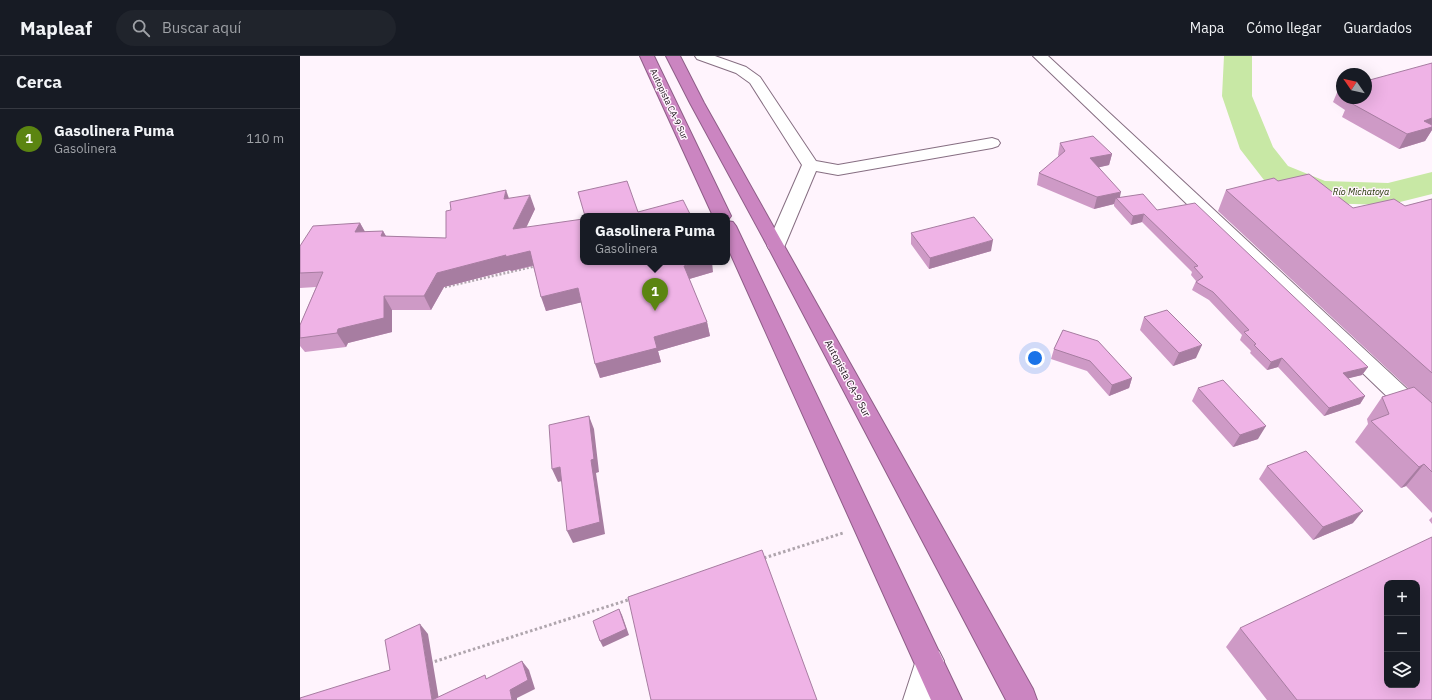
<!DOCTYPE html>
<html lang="es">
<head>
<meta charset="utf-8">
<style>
  body { margin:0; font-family:"IBM Plex Sans",sans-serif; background:#20242c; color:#f1f3f6 }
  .controls { position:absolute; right:12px; bottom:12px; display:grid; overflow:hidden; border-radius:8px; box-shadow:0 4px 16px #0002 }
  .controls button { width:36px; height:36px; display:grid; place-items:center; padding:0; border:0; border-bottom:1px solid #363941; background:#171b24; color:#f1f3f6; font:20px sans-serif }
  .compass { position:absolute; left:1036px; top:12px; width:36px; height:36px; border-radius:50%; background:#171b24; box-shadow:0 4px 16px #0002; rotate:304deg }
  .you { position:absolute; left:735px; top:302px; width:14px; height:14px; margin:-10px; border:3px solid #fff; border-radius:50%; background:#1a73e8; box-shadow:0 0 0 6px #1a73e833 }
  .badge { display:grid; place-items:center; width:26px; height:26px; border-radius:50%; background:#5b8511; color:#fff; font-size:13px; font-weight:700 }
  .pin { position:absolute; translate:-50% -33px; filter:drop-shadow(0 1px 2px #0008) }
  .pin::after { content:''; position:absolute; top:21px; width:14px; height:12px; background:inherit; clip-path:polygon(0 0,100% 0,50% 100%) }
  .popup { position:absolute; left:280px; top:157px; width:150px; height:52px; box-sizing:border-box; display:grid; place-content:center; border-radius:8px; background:#171b24; filter:drop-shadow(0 1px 3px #0005); font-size:13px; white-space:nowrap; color:#9ea1a6 }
  .popup b { font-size:15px; color:#f1f3f6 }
  .popup::after { content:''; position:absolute; left:50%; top:100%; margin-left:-8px; border:8px solid transparent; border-top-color:#171b24 }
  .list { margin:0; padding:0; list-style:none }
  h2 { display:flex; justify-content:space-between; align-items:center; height:52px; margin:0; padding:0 16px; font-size:17px }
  h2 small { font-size:13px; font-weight:400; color:#9ea1a6 }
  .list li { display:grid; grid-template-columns:26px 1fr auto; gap:12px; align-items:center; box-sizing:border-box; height:60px; padding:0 16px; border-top:1px solid #363941 }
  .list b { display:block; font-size:15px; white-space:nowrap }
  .list p { margin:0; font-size:13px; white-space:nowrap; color:#9ea1a6 }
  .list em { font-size:13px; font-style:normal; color:#9ea1a6 }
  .icon { flex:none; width:22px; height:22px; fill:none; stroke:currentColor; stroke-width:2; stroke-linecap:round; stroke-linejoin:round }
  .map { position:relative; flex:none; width:1132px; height:644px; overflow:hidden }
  header { display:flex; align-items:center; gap:24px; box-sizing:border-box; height:56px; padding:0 20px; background:#171b24; border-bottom:1px solid #363941 }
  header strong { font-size:19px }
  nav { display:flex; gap:22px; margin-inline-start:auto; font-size:14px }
  .search { width:280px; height:36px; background:#20242c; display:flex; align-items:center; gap:10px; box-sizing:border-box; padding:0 14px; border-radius:22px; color:#9ea1a6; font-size:15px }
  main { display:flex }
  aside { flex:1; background:#171b24 }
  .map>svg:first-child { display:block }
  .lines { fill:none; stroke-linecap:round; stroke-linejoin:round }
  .river { fill:#c8e8a5; fill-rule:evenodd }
  .minor-casing { stroke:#866e82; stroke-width:2 }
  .highway-casing { stroke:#8e5d87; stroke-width:2 }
  .path-far1 { stroke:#afa5ad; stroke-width:2.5; stroke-dasharray:2 2; stroke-linecap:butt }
  .path { stroke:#afa5ad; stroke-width:3; stroke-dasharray:2.5 2.5; stroke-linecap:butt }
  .minor { fill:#fff; fill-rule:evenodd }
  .highway { fill:#cb85c1; fill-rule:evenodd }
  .wall { fill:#ce9ac6 }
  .shaded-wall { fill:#a77da1 }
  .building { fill:#efb3e6; stroke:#a77da1; fill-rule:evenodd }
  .labels { text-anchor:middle; stroke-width:3; stroke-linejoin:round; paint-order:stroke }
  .far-street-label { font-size:9px; fill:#1c131a; stroke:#fff4fd }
  .far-water-label { font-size:9px; font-style:italic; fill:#203302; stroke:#fff4fd }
  .street-label { font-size:10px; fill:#1c131a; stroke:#fff4fd }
</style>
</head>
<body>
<header>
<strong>Mapleaf</strong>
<div class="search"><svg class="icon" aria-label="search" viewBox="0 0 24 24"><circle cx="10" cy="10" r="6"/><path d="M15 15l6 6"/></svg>Buscar aquí</div>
<nav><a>Mapa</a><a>Cómo llegar</a><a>Guardados</a></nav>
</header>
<main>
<aside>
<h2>Cerca<small></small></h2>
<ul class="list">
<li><span class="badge">1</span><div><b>Gasolinera Puma</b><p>Gasolinera</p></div><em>110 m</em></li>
</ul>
</aside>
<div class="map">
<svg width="1132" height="644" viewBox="0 0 1132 644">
  <rect width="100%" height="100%" fill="#fff4fd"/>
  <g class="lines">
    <path class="river" d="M924,0H952V40L973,91L988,110L1025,125L1088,127L1132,116V138L1088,149L1019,147L1006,144L964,124L940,93L922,40Z"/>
    <g class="minor-casing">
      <path id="minor" d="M395,0H415L446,11L460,21L516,105L538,109L692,82L698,84L700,87L698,90L692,92L538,119L516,115L485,189L483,193L476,195L469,193L467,189L502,109L450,27L436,17L397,3Z
        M733,0H748L1132,356V379L1124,376Z
        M629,591L639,595L644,605L633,644H603L619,595Z"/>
    </g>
    <g class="highway-casing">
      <path id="highway" d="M340,0H354L431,160L428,164H427V160H413Z
        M366,0H380L404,47L733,633L737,644H706L467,189L390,47Z
        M427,165L433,166L436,170L662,644H631L427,190Z"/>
    </g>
    <path class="path-far1" d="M141,232L236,210"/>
    <path class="path" d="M464,502L543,477
      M130,607L331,543"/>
    <use href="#minor" class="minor"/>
    <use href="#highway" class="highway"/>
  </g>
  <path class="wall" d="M1132,7V74L1125,85L1099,93L1042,61L1045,54L1033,46L1039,32L1042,31V42H1066Z
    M760,87L812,98L809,109L799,111L820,142L857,154L1068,311L1062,319L1048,322L1065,340L1060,348L1024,360L978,311L967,314L950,297L951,295L940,284L942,279L909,244L892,234L896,225L891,219L892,216L842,166L831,169L814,150V148L794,153L737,129L739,117L759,101L758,99Z
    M978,125L1053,152L1105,150L1132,143V457L1106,430L1101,432L1055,386L1068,368L1067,363L1082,341L1109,333L918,155L926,134Z
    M209,142L235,153L226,171L413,216L389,223L407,266L410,280L358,295L361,306L300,322L281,246L246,255L233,210L211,215L210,214L144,231L131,254H92V276L48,287L46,291L5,296L0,290V269L16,231L0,232V190L60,167L65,176L83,175L86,180L146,182Z
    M611,177L691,195L629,213L611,188Z
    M844,261L896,302L873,310L840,274Z
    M763,274L832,322L829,332L809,340L787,315L751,303L754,293Z
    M898,332L958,383L933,391L892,345Z
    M967,410L1053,467L1013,484L959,423Z
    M1132,461V468L1129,464Z
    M940,572L1132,644H967L926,591Z"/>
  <path class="shaded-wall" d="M1132,62V74L1125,85L1099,93L1107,78L1124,65Z
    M812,98L809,109L788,114L790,102Z
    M206,134L211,148L204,143Z
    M821,136L819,145L816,142L814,148L794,153L797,141Z
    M230,139L235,153L219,187L213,173Z
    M844,158L842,166L831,169L833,160Z
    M60,167L68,181L55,176Z
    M83,175L91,189L81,180Z
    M693,184L691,195L629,213L630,202Z
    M230,195L235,209L211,215L210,214L144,231L131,254L124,240L137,217L206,199Z
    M397,206H412L413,216L386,224L384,210Z
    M278,232L283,246L246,255L241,241Z
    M84,240L92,254V276L48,287L46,291L37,277L38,273Z
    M407,266L410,280L358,295L361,306L300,322L295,308L354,281Z
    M902,289L896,302L873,310L879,297Z
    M982,302L978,311L967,314L971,306Z
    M1068,311L1062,319L1038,325L1043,317Z
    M832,322L829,332L809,340L812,329Z
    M1065,340L1060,348L1024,360L1029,352Z
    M289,360L294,373L299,416L296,417L305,478L273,487L267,475L291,404Z
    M966,370L958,383L933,391L940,379Z
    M1124,408L1106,430L1101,432L1119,411Z
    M260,411L266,424L258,426L252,413Z
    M1063,455L1053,467L1013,484L1023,471Z
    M319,553L322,559L329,579L303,591L300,585Z
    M120,568L128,578L139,644H132Z
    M222,605L229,614L235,633L217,642V644H212L210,634Z"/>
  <path class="building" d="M1132,7V62L1124,65L1132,69V71L1107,78L1049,46L1058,43L1056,42H1066V25Z
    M793,80L812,98L790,102L821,136L797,141L739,117L765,95L760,87Z
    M1009,118L1053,152L1094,143L1105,150L1132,143V317L926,134L974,122L978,125Z
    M327,125L338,156L383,144L391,160H285L278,136Z
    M206,134L204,143L230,139L213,173L283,163V206H397L384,210L407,266L354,281L357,292L295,308L278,232L241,241L230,195L205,201L206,199L137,217L124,240H84V262L38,273L37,277L0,282V269L23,216L0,217V190L13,170L60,167L55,176L83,175L81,180L146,182V155L151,154L150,146Z
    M843,138L857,154L895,147L1068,311L1043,317L1065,340L1029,352L982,302L971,306L954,289L956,288L944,276L949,274L913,236L896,226L903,221L894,211L898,210L844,158L833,160L816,142Z
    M674,161L693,184L630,202L611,177Z
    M867,254L902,289L879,297L844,261Z
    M763,274L798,285L832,322L812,329L790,305L754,293Z
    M923,324L966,370L940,379L898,332Z
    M1114,331L1132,347V416L1124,408L1119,411L1071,365L1089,358L1082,341Z
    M289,360L294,403L291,404L300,466L267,475L260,411L252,413L249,369Z
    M1006,395L1063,455L1023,471L967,410Z
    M1132,481V644H997L940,572ZM1087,527H1117V629H1087Z
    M462,494L517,644H351L328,541Z
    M319,553L326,573L300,585L293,565Z
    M120,568L132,644H0V642L90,614L85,584Z
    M222,605L228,624L210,634L212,644H132L185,619L186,623Z"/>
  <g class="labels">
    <g class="far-street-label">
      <text transform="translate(369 48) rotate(65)" y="3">Autopista CA-9 Sur</text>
    </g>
    <g class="far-water-label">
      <text x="1061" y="139">Río Michatoya</text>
    </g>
    <g class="street-label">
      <text transform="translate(548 322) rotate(62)" y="4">Autopista CA-9 Sur</text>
    </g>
  </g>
</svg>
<div class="controls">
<button>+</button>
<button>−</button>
<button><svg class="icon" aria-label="layers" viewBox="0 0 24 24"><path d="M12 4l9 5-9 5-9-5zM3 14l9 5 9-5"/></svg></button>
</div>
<svg class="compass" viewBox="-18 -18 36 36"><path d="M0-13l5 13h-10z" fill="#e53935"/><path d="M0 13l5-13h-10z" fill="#9ea1a6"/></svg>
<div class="you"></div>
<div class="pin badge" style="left:355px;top:255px">1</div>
<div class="popup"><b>Gasolinera Puma</b>Gasolinera</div>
</div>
</main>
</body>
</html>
